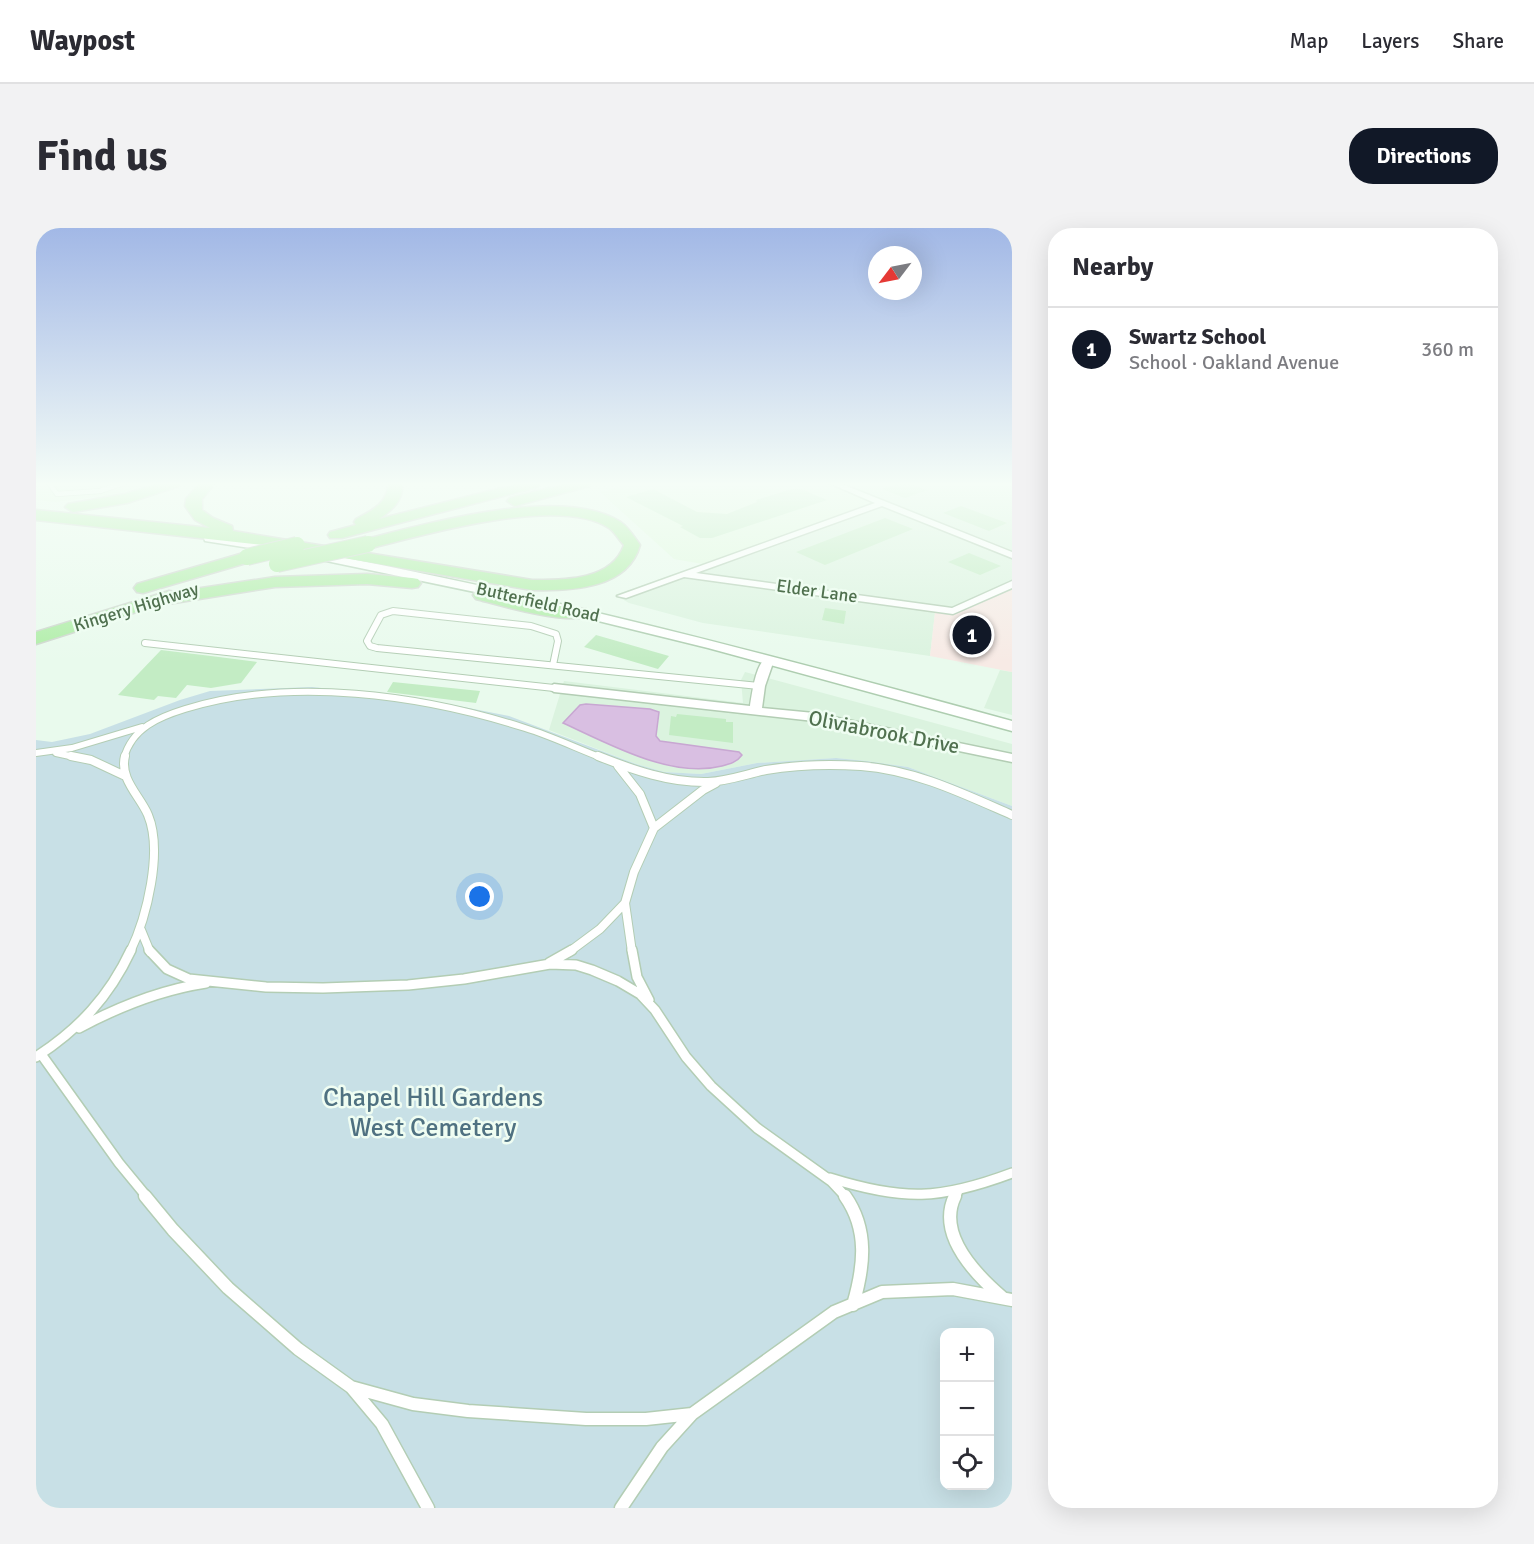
<!DOCTYPE html>
<html lang="en">
<head>
<meta charset="utf-8">
<style>
  body { margin:0; font-family:Signika,sans-serif; background:#f2f2f3; color:#2b2b33 }
  .controls { position:absolute; right:18px; bottom:18px; display:grid; overflow:hidden; border-radius:12px; box-shadow:0 6px 24px #0002 }
  .controls button { width:54px; height:54px; display:grid; place-items:center; padding:0; border:0; border-bottom:2px solid #e1e1e2; background:#fff; color:#2b2b33; font:30px sans-serif }
  .compass { position:absolute; left:832px; top:18px; width:54px; height:54px; border-radius:50%; background:#fff; box-shadow:0 6px 24px #0002; rotate:238deg }
  .you { position:absolute; left:444px; top:669px; width:21px; height:21px; margin:-15px; border:4px solid #fff; border-radius:50%; background:#1a73e8; box-shadow:0 0 0 9px #1a73e833 }
  .badge { display:grid; place-items:center; width:39px; height:39px; border-radius:50%; background:#111827; color:#fff; font-size:20px; font-weight:700 }
  .pin { position:absolute; translate:-50% -50%; border:3px solid #fff; box-shadow:0 2px 6px #0006 }
  .list { margin:0; padding:0; list-style:none }
  h2 { display:flex; justify-content:space-between; align-items:center; height:78px; margin:0; padding:0 24px; font-size:26px }
  h2 small { font-size:20px; font-weight:400; color:#7c7c81 }
  .list li { display:grid; grid-template-columns:39px 1fr auto; gap:18px; align-items:center; box-sizing:border-box; height:84px; padding:0 24px; border-top:2px solid #e1e1e2 }
  .list b { display:block; font-size:22px; white-space:nowrap }
  .list p { margin:0; font-size:20px; white-space:nowrap; color:#7c7c81 }
  .list em { font-size:20px; font-style:normal; color:#7c7c81 }
  .icon { flex:none; width:33px; height:33px; fill:none; stroke:currentColor; stroke-width:2; stroke-linecap:round; stroke-linejoin:round }
  .map { position:relative; flex:none; width:976px; height:1280px; overflow:hidden; border-radius:24px }
  header { display:flex; align-items:center; gap:36px; box-sizing:border-box; height:84px; padding:0 30px; background:#fff; border-bottom:2px solid #e1e1e2 }
  header strong { font-size:28px }
  nav { display:flex; gap:33px; margin-inline-start:auto; font-size:21px }
  .intro { display:flex; align-items:center; justify-content:space-between; box-sizing:border-box; height:144px; padding:0 36px }
  h1 { margin:0; font-size:42px }
  .button { padding:15px 27px; border-radius:24px; background:#111827; color:#fff; font-size:21px; font-weight:700 }
  main { display:flex; gap:36px; padding:0 36px }
  aside { flex:1; background:#fff; border-radius:24px; box-shadow:0 6px 24px #0002 }
  .map>svg:first-child { display:block }
  .residential { fill:#dbf3df }
  .commercial { fill:#e0f9de }
  .education { fill:#f7eae5 }
  .green { fill:#c8e0e6; fill-rule:evenodd }
  .water { fill:#d9bfe2; stroke:#c8a7d2; stroke-width:1.5 }
  .building { fill:#c3ecc4 }
  .lines { fill:none; stroke-linecap:round; stroke-linejoin:round }
  .lane-far4-casing { stroke:#b3cdb4; stroke-width:6 }
  .lane-far3-casing { stroke:#b3cdb4; stroke-width:8 }
  .lane-far2-casing { stroke:#b3cdb4; stroke-width:10 }
  .lane-far1-casing { stroke:#b3cdb4; stroke-width:12 }
  .lane-casing { stroke:#b3cdb4; stroke-width:15 }
  .street-casing { stroke:#b3cdb4; stroke-width:3 }
  .secondary-casing { stroke:#aecdb0; stroke-width:3 }
  .highway-casing { stroke:#ced7ce; stroke-width:3 }
  .lane-far4 { stroke:#fff; stroke-width:4.5 }
  .lane-far3 { stroke:#fff; stroke-width:6 }
  .lane-far2 { stroke:#fff; stroke-width:8 }
  .lane-far1 { stroke:#fff; stroke-width:9 }
  .lane { stroke:#fff; stroke-width:12 }
  .street { fill:#fff; fill-rule:evenodd }
  .secondary { fill:#fff; fill-rule:evenodd }
  .highway { fill:#afeda7; fill-rule:evenodd }
  .highway-bridge-casing { stroke:#ced7ce; stroke-width:18; stroke-linecap:butt }
  .highway-bridge { stroke:#afeda7; stroke-width:16 }
  .labels { text-anchor:middle; stroke-width:5; stroke-linejoin:round; paint-order:stroke }
  .far-street-label { font-size:18px; fill:#50714f; stroke:#effdf2 }
  .street-label { font-size:21px; fill:#50714f; stroke:#effdf2 }
  .near-park-label { font-size:26px; fill:#4f7181; stroke:#effdf2 }
</style>
</head>
<body>
<header>
<strong>Waypost</strong>
<nav><a>Map</a><a>Layers</a><a>Share</a></nav>
</header>
<div class="intro"><h1>Find us</h1><a class="button">Directions</a></div>
<main>
<div class="map">
<svg width="976" height="1280" viewBox="0 0 976 1280">
  <rect width="100%" height="100%" fill="#e9faed"/>
  <path class="residential" d="M800,255H976V326Z
    M840,275L976,330V359L922,384L899,385L894,428L667,395L593,375L579,367Z
    M964,442L976,444V487L948,480Z
    M709,444L976,516V578L872,539L830,533L800,530L721,535L665,546L628,544L600,536L513,502L528,453L707,475L705,452Z"/>
  <path class="commercial" d="M0,255H119L77,267L19,274L0,272Z
    M598,255H789L840,275L667,336L638,331L564,264Z"/>
  <path class="education" d="M976,359V444L894,428L899,384H922Z"/>
  <path class="green" d="M276,459L382,470L473,488L600,536L628,544L665,546L721,535L800,530L830,533L872,539L976,578V1280H0V512L16,514L54,506L144,472L174,463ZM908,1104H954V1258H908Z"/>
  <path class="water" d="M550,476L614,481L623,484L620,508L624,513L703,524L706,527C701,534 694,536 686,538C635,551 573,516 527,495L544,477Z"/>
  <path class="building" d="M866,255H872L891,262L869,270L846,261Z
    M617,261L661,284L691,286L721,274L720,272L756,261H765L791,272L676,310H664L644,299L647,298L590,269Z
    M925,278L971,295L953,303L907,285Z
    M849,290L877,301L789,337L760,324Z
    M933,325L965,338L944,347L912,334Z
    M789,380L810,383L808,396L786,392Z
    M560,407L633,428L622,441L548,419Z
    M125,422L175,428L221,434L205,455L175,460L151,457L140,470L122,468L118,472L82,467Z
    M357,454L444,463L440,475L351,464Z
    M641,486L690,491V494H697V515L633,507L635,488L640,489Z"/>
  <g class="lines">
    <g class="lane-far4-casing">
      <path id="lane-far4" d="M13,255L21,266L64,263L88,255"/>
    </g>
    <g class="lane-far3-casing">
      <path id="lane-far3" d="M109,415L518,460
        M517,437L522,413L520,406L495,398L357,383L345,387L331,413L334,418L341,420L723,458
        M0,525L36,520L106,499
        M20,525L43,530
        M88,530C96,500 123,489 149,481C254,448 386,467 489,500C515,508 540,520 566,530"/>
    </g>
    <g class="lane-far2-casing">
      <path id="lane-far2" d="M35,528L55,532L87,547
        M89,528C83,551 104,568 112,587C127,623 111,689 94,724
        M562,528C597,542 634,555 672,554C692,553 711,546 730,542C760,537 795,536 825,538C879,542 928,566 976,587
        M582,538L604,566L618,600
        M105,702L114,724
        M533,724L564,701L589,675
        M596,724L589,675L598,644L618,600L667,562L680,555"/>
    </g>
    <g class="lane-far1-casing">
      <path id="lane-far1" d="M113,722L131,741L153,751L230,759L287,760L372,757L428,751L514,736L540,737L556,742L582,753L604,766L619,782L650,829L675,858L721,900L795,953L810,969
        M596,722L601,749L613,772
        M513,735L536,722
        M43,800C84,778 124,762 170,755
        M5,826L83,935L111,969
        M0,829C43,801 73,769 95,722
        M794,950C868,973 904,972 976,945
        M919,969L922,963"/>
    </g>
    <g class="lane-casing">
      <path id="lane" d="M109,968L137,1002L192,1060L262,1121L315,1159L377,1176L432,1183L550,1191H610L656,1186
        M809,968C833,1002 828,1039 817,1077
        M919,968C900,1007 940,1047 967,1070
        M315,1159L346,1196L392,1280
        M585,1280L626,1219L656,1186L798,1084L846,1064L917,1061L976,1072"/>
    </g>
    <g class="street-casing">
      <path id="street" d="M793,255H803L976,324V330L846,278L660,345L916,380L976,353V360L917,386L648,349L590,370L581,368L839,275Z
        M732,429L738,432L729,458L726,480L778,485L976,526V534L778,493L518,464L512,460L518,456L714,478C716,466 720,433 732,429Z"/>
    </g>
    <g class="secondary-casing">
      <path id="secondary" d="M174,306C447,350 709,420 976,493V503L672,420L477,372L276,330L169,313L168,310Z"/>
    </g>
    <g class="highway-casing">
      <path id="highway" d="M124,255H145L143,258L91,275L37,284L29,279L32,276L89,266Z
        M164,255H179L166,271V282L177,290L196,298L197,303L496,352C527,352 576,353 588,317C583,312 578,303 573,300C523,267 387,307 332,321L324,316L326,312C391,296 523,257 583,293C591,297 599,310 604,317C592,361 535,363 496,362L237,318L0,292V282L174,300L159,292L149,278L150,271Z
        M352,255H366C368,272 356,282 343,291L485,255L504,256L502,259L306,310H294L292,307L294,304L320,297L318,294L320,291C337,282 352,275 352,255Z
        M532,255H555L553,258L479,278L471,273L474,270Z
        M211,324L217,325L219,329L217,333L107,365L101,364L98,360L101,356Z
        M331,346L376,350L382,351L385,355L382,359L376,360L331,356L239,359L119,378L0,416V404L133,363L139,364L239,349Z
        M446,362L523,378L550,381L552,385L550,389C524,395 467,378 440,371L437,367L440,363Z"/>
    </g>
    <use href="#lane-far4" class="lane-far4"/>
    <use href="#lane-far3" class="lane-far3"/>
    <use href="#lane-far2" class="lane-far2"/>
    <use href="#lane-far1" class="lane-far1"/>
    <use href="#lane" class="lane"/>
    <use href="#street" class="street"/>
    <use href="#secondary" class="secondary"/>
    <use href="#highway" class="highway"/>
    <g class="highway-bridge-casing">
      <path id="highway-bridge" d="M211,329L261,317
        M241,336L332,316"/>
    </g>
    <use href="#highway-bridge" class="highway-bridge"/>
  </g>
  <linearGradient id="sky" x2="0" y2="1"><stop stop-color="#a2b8e6"/><stop offset="0.59" stop-color="#f5fdf7"/><stop offset="1" stop-color="#f5fdf7" stop-opacity="0"/></linearGradient>
  <rect width="976" height="434" fill="url(#sky)"/>
  <g class="labels">
    <g class="far-street-label">
      <text transform="translate(781 363) rotate(8)" y="6">Elder Lane</text>
      <text transform="translate(502 374) rotate(13)" y="6">Butterfield Road</text>
      <text transform="translate(100 379) rotate(-17)" y="6">Kingery Highway</text>
    </g>
    <g class="street-label">
      <text transform="translate(848 504) rotate(11)" y="7">Oliviabrook Drive</text>
    </g>
    <g class="near-park-label">
      <text x="397" y="878">Chapel Hill Gardens<tspan x="397" dy="30">West Cemetery</tspan></text>
    </g>
  </g>
</svg>
<div class="controls">
<button>+</button>
<button>−</button>
<button><svg class="icon" aria-label="locate" viewBox="0 0 24 24"><circle cx="12" cy="12" r="6"/><path d="M12 2v4M12 18v4M2 12h4M18 12h4"/></svg></button>
</div>
<svg class="compass" viewBox="-18 -18 36 36"><path d="M0-13l5 13h-10z" fill="#e53935"/><path d="M0 13l5-13h-10z" fill="#7c7c81"/></svg>
<div class="you"></div>
<div class="pin badge" style="left:936px;top:407px">1</div>
</div>
<aside>
<h2>Nearby<small></small></h2>
<ul class="list">
<li><span class="badge">1</span><div><b>Swartz School</b><p>School · Oakland Avenue</p></div><em>360 m</em></li>
</ul>
</aside>
</main>
</body>
</html>
